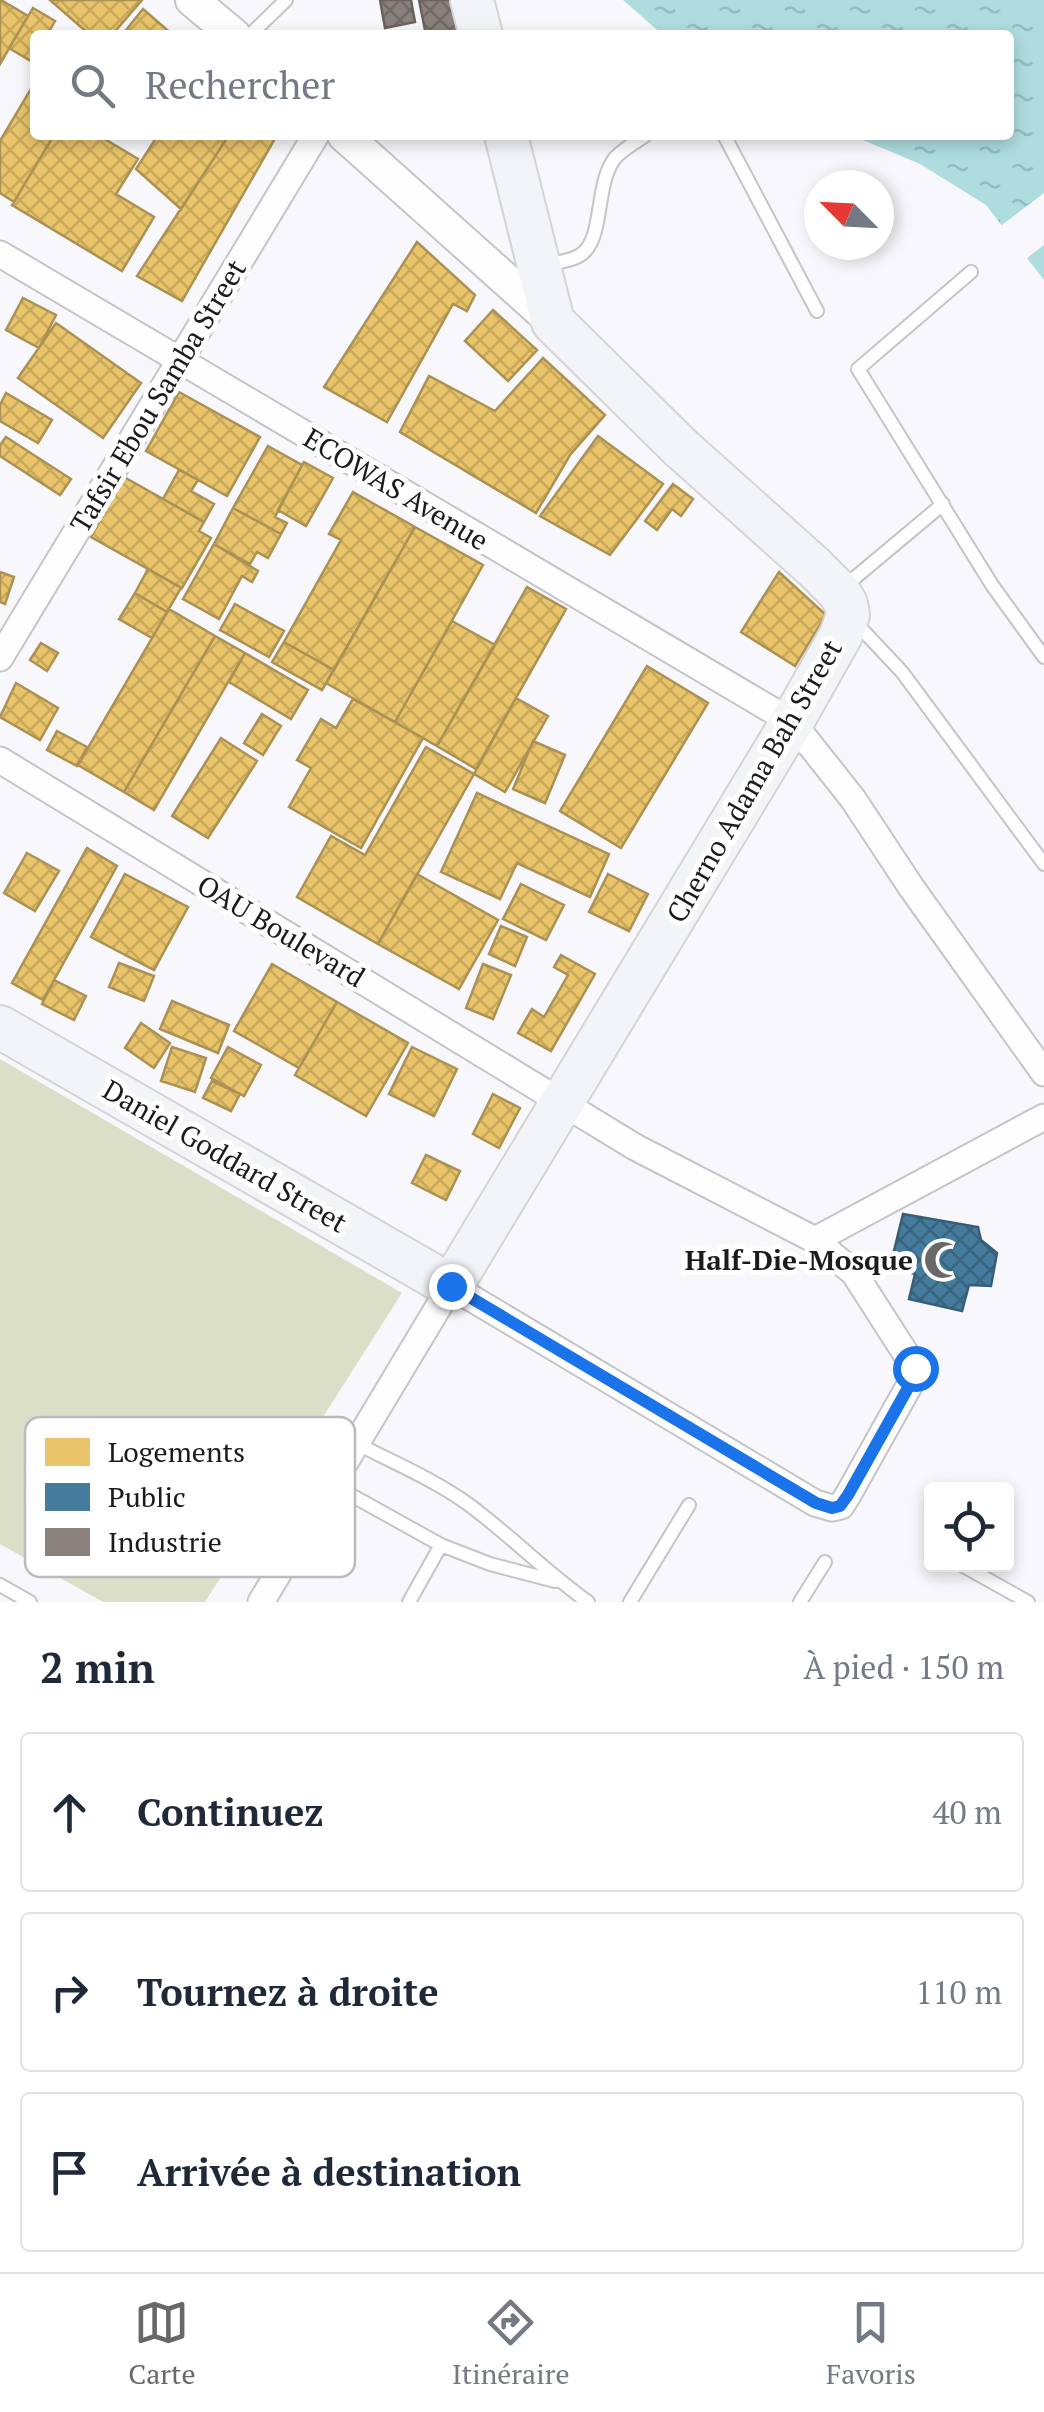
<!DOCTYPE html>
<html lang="fr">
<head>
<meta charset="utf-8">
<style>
  body { margin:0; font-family:"PT Serif",serif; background:#f6f6f7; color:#1f2937 }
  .controls { position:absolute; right:30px; bottom:30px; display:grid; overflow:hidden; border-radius:10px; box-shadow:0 5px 15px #0003 }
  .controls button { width:90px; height:90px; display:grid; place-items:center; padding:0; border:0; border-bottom:2px solid #e0e1e3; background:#fff; color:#1f2937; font:50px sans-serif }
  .compass { position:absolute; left:804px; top:170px; width:90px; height:90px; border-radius:50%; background:#fff; box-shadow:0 5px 15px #0003; rotate:294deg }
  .stop { position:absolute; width:30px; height:30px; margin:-22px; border:8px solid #1a73e8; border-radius:50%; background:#fff }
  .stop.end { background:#1a73e8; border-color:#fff; box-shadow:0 2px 10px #0008 }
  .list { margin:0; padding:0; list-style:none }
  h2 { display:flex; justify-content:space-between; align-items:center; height:130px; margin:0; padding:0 40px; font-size:42px }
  h2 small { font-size:32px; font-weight:400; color:#747a83 }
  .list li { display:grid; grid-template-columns:65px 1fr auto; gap:30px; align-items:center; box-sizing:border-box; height:160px; margin:0 20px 20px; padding:0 20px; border:2px solid #e0e1e3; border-radius:10px }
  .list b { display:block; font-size:38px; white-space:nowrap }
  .list em { font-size:32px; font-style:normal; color:#747a83 }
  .icon { flex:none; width:55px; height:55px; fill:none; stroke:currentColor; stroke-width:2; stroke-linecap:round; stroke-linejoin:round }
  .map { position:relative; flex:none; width:1044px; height:1602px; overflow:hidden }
  .search { position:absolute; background:#fff; box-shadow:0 5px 15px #0003; left:30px; right:30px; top:30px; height:110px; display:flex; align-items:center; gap:25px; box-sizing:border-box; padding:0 35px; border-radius:10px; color:#747a83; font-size:38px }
  .sheet { height:670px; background:#fff }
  nav { display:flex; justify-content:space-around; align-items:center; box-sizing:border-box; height:140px; border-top:2px solid #e0e1e3; background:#fff; font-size:28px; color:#747a83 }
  nav a { display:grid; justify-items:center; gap:5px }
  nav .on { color:#68686b }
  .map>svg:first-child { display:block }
  .pitch { fill:#dcdfc8 }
  .water { fill:url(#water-ripples) }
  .pier { fill:#f8f8fc }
  .homes { fill:url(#homes-cross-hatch); stroke:#ab9153; stroke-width:2.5 }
  .public { fill:url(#public-cross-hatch); stroke:#385e77; stroke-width:2.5 }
  .industry { fill:url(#industry-cross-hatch); stroke:#696260; stroke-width:2.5 }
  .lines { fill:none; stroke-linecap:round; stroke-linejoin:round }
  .service-casing { stroke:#c5c5c9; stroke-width:16 }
  .minor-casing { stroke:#c5c5c9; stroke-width:29 }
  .tertiary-casing { stroke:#c5c5c9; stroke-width:36 }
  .trunk-casing { stroke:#d4d4d6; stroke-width:46 }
  .service { stroke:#fefeff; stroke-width:12 }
  .minor { stroke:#fefeff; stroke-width:25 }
  .tertiary { stroke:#fefeff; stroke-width:32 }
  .trunk { stroke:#f3f4f8; stroke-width:42 }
  .route { stroke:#1a73e8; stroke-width:12 }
  .labels { text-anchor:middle; stroke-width:10; stroke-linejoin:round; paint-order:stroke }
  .street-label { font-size:28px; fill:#1b1b1d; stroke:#fff }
  .poi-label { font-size:28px; font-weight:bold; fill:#1b1b1d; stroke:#fff; text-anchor:end }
  .key { fill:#fff; stroke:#bbb; stroke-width:2.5 }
  .key-label { font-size:28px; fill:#1b1b1d }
</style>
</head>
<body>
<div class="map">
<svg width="1044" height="1602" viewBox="0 0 1044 1602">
  <defs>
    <pattern id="water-ripples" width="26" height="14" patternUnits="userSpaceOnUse" patternTransform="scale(2.5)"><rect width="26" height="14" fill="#aedcdf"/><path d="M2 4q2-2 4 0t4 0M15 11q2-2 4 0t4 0" fill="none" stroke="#95bcbf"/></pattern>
    <pattern id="homes-cross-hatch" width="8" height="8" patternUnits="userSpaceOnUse" patternTransform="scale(2.5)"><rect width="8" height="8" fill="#e9c46a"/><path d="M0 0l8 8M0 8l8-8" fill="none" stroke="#c7a85b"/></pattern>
    <pattern id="public-cross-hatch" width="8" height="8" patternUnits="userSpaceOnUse" patternTransform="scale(2.5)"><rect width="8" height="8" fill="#457b9d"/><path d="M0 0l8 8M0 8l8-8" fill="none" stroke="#39647f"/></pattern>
    <pattern id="industry-cross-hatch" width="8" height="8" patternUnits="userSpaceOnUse" patternTransform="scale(2.5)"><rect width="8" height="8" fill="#8a817c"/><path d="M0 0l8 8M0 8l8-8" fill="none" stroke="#706965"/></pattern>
  </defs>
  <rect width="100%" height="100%" fill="#f8f8fc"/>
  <path class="pitch" d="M0,1059L402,1293L205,1602H103L0,1544Z"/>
  <path class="water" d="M623,0H1044V280L986,205L920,164L851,135H1009V35H663Z"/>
  <path class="pier" d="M1044,193V245L1023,261L998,228Z"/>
  <path class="homes" d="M1,0L28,16L0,64V2Z
    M50,0H142L112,35H90Z
    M33,8L55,21L47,35H35V55L31,61L9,48Z
    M143,9L173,35H122Z
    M35,82V135H54L14,202L0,193V141Z
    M54,135H98L138,159L116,194L154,217L122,271L12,205Z
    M158,135H229L181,209L136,169Z
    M229,135H277L182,301L137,276Z
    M417,242L475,295L467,311L453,304L387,422L324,387Z
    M23,298L56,315L39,348L6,330Z
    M493,310L537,350L508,381L465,341Z
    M56,323L141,383L103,438L18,378Z
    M543,358L605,415L570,455L536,513L400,432L429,376L495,411Z
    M179,392L260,437L227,496L146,451Z
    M6,393L52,420L38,443L0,421V405Z
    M598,436L663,484L610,555L540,516Z
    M6,437L71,479L60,495L0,456V445Z
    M268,446L302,465L275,517L287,523L281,534L233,508Z
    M304,462L333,478L306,526L278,510Z
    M179,470L198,480L191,491L214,504L204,522L163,499Z
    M124,477L204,522L199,531L211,538L182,588L91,537Z
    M673,484L693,499L681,516L672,509L657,530L645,521Z
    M353,492L415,527L334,670L284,642L341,540L329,534Z
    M233,508L281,534L268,558L257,552L250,564L214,544Z
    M415,527L483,565L395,722L326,683Z
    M214,544L258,571L252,582L242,576L219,619L183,599Z
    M148,569L181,588L167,612L135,593Z
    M0,572L14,577L5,604L0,602Z
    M779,572L826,615L795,666L741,632Z
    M527,587L566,609L476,769L437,746Z
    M135,593L167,612L152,638L119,619Z
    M235,604L284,631L269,657L220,630Z
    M169,609L215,636L124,792L78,765Z
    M452,621L495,645L437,746L395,722Z
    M215,636L245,653L154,810L124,792Z
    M284,642L334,670L322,690L272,662Z
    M41,643L58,653L47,671L30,660Z
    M245,653L308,690L291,719L229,682Z
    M647,666L708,703L621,848L560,811Z
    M16,683L58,708L40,740L0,717Z
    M516,698L548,716L505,792L474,774Z
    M353,699L423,738L361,848L289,807L311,768L297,760L321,719L336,728Z
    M262,714L281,726L263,755L244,743Z
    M57,731L87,747L77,766L47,750Z
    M221,738L257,761L208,838L172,816Z
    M533,741L565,755L545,803L513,789Z
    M426,747L474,774L378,944L297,897L331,836L365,855Z
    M477,793L609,854L590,897L517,863L500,899L441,872Z
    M87,848L117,866L43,1000L12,983Z
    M27,853L59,871L35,911L4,893Z
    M125,874L188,907L154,970L91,937Z
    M417,874L498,920L459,989L378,944Z
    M608,874L648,894L629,931L589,912Z
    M521,884L564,905L546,940L503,919Z
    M501,926L527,937L515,966L489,954Z
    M561,955L595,974L551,1051L518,1033L532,1009L544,1017L568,975L554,967Z
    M119,963L154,976L144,1001L109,987Z
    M272,964L337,1002L299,1068L234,1031Z
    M483,964L511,975L493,1019L466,1008Z
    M54,980L86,996L74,1020L42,1004Z
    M172,1001L229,1025L218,1053L160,1029Z
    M337,1002L408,1043L366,1116L295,1075Z
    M141,1023L170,1043L154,1068L125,1048Z
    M172,1047L206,1058L195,1092L161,1081Z
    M228,1047L261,1065L244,1096L211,1078Z
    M412,1047L457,1069L434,1116L389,1094Z
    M212,1081L240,1094L231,1111L203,1098Z
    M493,1094L520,1108L499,1148L473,1134Z
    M426,1155L460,1171L446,1200L412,1183Z"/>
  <path class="public" d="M903,1214L978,1227L981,1240L997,1253L991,1286L969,1285L962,1311L909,1299L915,1274L890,1267Z"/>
  <path class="industry" d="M380,0H411L415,22L385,28Z
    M419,0H453L461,35H426Z"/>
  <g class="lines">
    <g class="service-casing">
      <path id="service" d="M250,35L286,0
        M724,135L817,311
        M546,265C557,262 574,261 583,253C604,235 595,184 615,158C623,149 636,142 646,135
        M971,272L858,369L992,585L1044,657
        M845,586L943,504
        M855,622L902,672L1044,864
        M358,1444C394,1463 435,1480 468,1504C510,1535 546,1572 588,1602
        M333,1485L441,1545L490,1564L555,1581
        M960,1564L1028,1602
        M0,1585L30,1602
        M409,1602L441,1545
        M630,1602L689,1505
        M800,1602L825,1562"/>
    </g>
    <g class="minor-casing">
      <path id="minor" d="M0,254L792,722L853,799L911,887L1044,1073
        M0,658L316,135
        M0,760L635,1147L815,1240L854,1273L915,1368L913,1379L848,1495L841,1506L832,1508L815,1503L451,1286L261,1602
        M815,1240L1044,1117"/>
    </g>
    <g class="tertiary-casing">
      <path id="tertiary" d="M192,0L234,35
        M344,135L553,322"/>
    </g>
    <g class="trunk-casing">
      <path id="trunk" d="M472,0L481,35
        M0,1027L451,1286L792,722L841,635L848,615L846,604L839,592L814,567L681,448L553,322L506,135"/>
    </g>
    <use href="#service" class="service"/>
    <use href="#minor" class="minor"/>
    <use href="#tertiary" class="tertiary"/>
    <use href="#trunk" class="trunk"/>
  </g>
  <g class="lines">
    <path class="route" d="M451,1286L816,1503L832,1508L840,1506L848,1495L913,1379L915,1368"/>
  </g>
  <defs>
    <g id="mosque-bare" transform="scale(3)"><path d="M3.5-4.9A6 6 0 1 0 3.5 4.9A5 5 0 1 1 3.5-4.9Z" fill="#68686b" stroke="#fff" stroke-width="2.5" paint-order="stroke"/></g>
  </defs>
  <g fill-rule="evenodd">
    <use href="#mosque-bare" x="943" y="1260"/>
  </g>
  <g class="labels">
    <g class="street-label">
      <text transform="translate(158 396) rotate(-59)" y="10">Tafsir Ebou Samba Street</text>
      <text transform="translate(396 489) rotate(31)" y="10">ECOWAS Avenue</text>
      <text transform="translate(754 781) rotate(-60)" y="10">Cherno Adama Bah Street</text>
      <text transform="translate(281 931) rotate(31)" y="10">OAU Boulevard</text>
      <text transform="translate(225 1156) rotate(30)" y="10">Daniel Goddard Street</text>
    </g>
    <g class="poi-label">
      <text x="913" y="1270">Half-Die-Mosque</text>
    </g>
  </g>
  <rect x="25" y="1417" width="330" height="160" rx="15" class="key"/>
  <rect x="45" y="1438" width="45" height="28" fill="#e9c46a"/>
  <rect x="45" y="1483" width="45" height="28" fill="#457b9d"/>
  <rect x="45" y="1528" width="45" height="28" fill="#8a817c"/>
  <g class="key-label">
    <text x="108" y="1462">Logements</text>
    <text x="108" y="1507">Public</text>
    <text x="108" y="1552">Industrie</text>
  </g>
</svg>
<div class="controls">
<button><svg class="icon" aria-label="locate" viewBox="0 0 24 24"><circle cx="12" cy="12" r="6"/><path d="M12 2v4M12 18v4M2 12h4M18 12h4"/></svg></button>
</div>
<svg class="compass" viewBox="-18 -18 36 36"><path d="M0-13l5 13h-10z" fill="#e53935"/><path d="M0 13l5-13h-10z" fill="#747a83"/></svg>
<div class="stop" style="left:915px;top:1368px"></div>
<div class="stop end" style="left:451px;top:1286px"></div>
<div class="search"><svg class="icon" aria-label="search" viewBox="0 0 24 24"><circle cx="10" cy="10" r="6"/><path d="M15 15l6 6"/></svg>Rechercher</div>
</div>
<section class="sheet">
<h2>2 min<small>À pied · 150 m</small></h2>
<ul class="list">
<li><svg class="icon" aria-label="ahead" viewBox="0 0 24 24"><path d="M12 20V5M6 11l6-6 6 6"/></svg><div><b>Continuez</b></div><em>40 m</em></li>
<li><svg class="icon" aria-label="right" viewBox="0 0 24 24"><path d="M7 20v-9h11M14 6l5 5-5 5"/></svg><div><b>Tournez à droite</b></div><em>110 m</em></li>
<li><svg class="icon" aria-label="arrive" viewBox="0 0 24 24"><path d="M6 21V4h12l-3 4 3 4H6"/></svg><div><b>Arrivée à destination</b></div></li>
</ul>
</section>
<nav>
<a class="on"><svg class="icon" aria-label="map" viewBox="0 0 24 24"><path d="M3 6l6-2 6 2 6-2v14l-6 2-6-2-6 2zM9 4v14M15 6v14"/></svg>Carte</a>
<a><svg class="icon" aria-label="directions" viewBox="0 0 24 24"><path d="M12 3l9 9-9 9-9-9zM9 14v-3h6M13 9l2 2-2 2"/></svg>Itinéraire</a>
<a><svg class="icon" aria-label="saved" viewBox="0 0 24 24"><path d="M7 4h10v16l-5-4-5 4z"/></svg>Favoris</a>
</nav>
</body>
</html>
